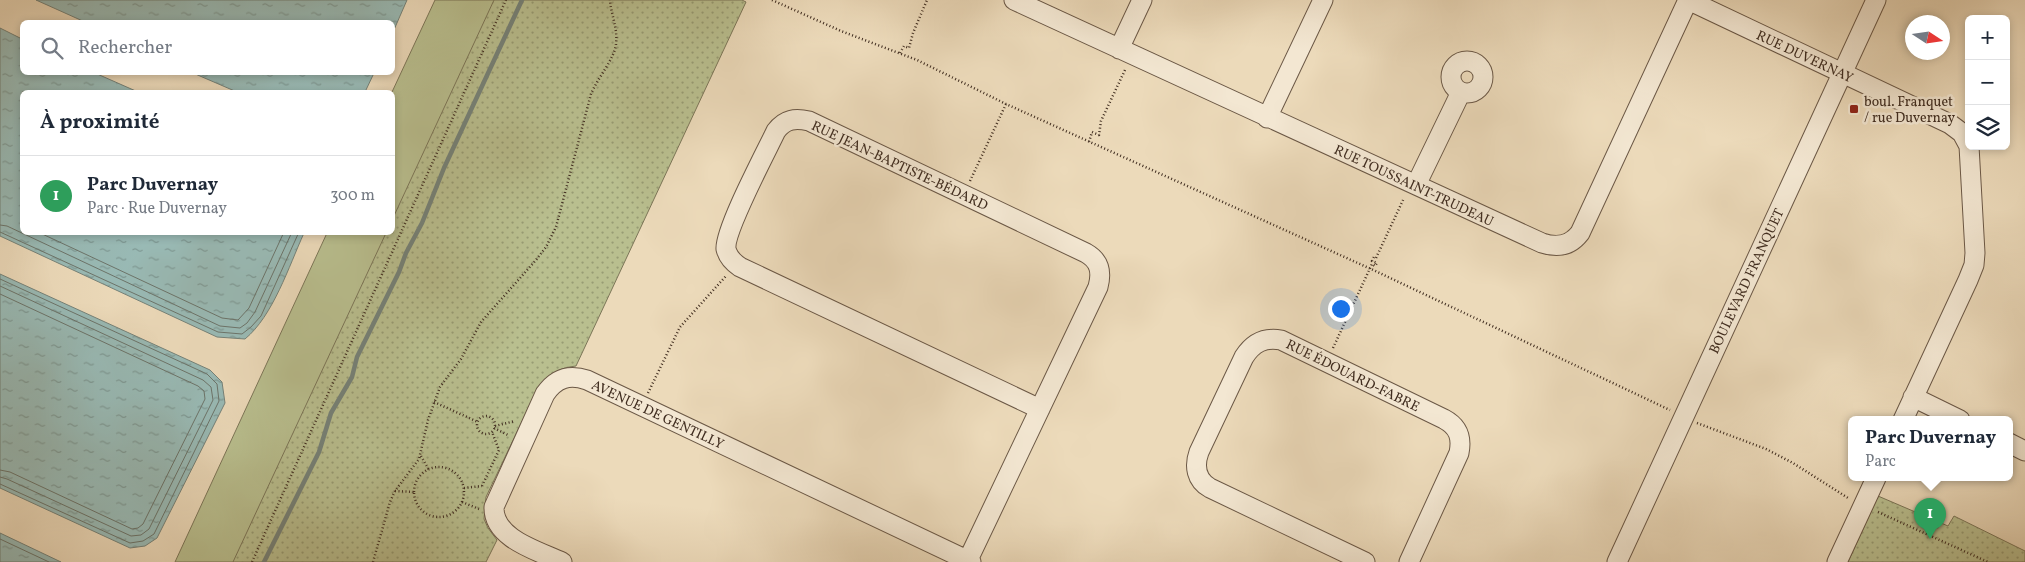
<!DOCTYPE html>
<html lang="fr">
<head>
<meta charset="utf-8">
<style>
  body { margin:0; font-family:Vollkorn,serif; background:#f2f2f3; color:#1f2937 }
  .controls { position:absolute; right:15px; top:15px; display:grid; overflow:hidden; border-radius:8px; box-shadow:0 2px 8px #0003 }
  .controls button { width:45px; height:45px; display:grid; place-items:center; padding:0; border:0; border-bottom:1px solid #e0e1e3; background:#fff; color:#1f2937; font:25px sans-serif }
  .compass { position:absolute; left:1905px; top:15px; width:45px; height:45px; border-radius:50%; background:#fff; box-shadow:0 2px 8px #0003; rotate:102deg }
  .you { position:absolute; left:1340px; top:308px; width:18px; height:18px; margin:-12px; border:4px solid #fff; border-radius:50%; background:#1a73e8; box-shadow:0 0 0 8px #1a73e833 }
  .badge { display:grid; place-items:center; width:32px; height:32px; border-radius:50%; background:#8f2418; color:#fff; font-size:16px; font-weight:700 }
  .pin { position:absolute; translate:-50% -41px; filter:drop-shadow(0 1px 2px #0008) }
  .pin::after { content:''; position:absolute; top:26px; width:18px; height:15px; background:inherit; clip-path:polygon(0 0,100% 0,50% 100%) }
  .popup { position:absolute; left:1848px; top:416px; width:165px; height:65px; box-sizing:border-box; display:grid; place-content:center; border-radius:8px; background:#fff; filter:drop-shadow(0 1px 4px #0005); font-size:16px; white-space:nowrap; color:#747a83 }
  .popup b { font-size:19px; color:#1f2937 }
  .popup::after { content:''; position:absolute; left:50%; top:100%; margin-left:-10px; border:10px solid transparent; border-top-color:#fff }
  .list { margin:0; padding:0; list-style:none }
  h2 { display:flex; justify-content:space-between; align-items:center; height:65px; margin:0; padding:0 20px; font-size:21px }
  h2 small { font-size:16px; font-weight:400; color:#747a83 }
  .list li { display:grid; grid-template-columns:32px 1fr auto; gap:15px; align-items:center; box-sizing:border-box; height:80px; padding:0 20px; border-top:1px solid #e0e1e3 }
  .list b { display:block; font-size:19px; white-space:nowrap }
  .list p { margin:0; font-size:16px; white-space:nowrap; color:#747a83 }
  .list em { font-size:16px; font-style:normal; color:#747a83 }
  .icon { flex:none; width:28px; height:28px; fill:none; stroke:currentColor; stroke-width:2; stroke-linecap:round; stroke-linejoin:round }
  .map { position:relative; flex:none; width:2025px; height:562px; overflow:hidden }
  .search { position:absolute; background:#fff; box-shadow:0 2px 8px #0003; left:20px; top:20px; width:375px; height:55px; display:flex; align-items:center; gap:12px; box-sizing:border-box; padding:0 18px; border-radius:8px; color:#747a83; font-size:19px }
  .panel { position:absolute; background:#fff; box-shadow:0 2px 8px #0003; left:20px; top:90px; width:375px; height:145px; border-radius:8px }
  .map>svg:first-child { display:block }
  .green { fill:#b9bf8f; stroke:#7c7658 }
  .park { fill:url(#park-dots); stroke:#7c7658 }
  .water { fill:url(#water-ripples); stroke:#758279 }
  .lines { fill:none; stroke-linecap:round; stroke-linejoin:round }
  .shore { stroke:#6c746a; stroke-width:1 }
  .stream { stroke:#758279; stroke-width:4.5 }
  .minor-casing { stroke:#6b5846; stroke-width:21 }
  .path { stroke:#402d20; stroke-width:2.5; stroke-dasharray:1 2.5; stroke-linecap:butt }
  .minor { stroke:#f3e7d2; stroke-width:19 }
  .poi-dot { fill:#8f2418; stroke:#f3e7d2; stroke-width:2 }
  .labels { text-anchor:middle; stroke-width:5; stroke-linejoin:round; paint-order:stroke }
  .street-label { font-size:14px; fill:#402d20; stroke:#f3e7d2 }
  .poi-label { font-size:14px; fill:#402d20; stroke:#f3e7d2; text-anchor:start }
</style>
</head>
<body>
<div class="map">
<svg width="2025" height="562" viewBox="0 0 2025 562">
  <defs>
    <pattern id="park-dots" width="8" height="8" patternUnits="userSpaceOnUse" patternTransform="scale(1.25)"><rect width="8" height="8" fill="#b9bf8f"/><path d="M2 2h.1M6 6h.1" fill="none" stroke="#989c74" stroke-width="1.8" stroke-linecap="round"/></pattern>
    <pattern id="water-ripples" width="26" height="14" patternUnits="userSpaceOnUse" patternTransform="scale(1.25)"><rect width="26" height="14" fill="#99bab5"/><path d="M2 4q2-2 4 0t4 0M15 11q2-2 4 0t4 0" fill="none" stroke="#7e9893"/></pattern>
  </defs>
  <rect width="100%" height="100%" fill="#ecdaba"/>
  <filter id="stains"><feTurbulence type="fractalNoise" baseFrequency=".004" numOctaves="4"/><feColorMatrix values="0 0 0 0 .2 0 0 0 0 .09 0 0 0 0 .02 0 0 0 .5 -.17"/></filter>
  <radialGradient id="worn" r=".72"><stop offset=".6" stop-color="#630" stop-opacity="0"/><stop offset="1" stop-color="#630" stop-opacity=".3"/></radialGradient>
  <path class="green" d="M435,0H598L343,562H175L327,233L392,232V92Z"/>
  <path class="park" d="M494,0H742L746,2L576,366C558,368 549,374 538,388L486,497L484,519L488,528L497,540L486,562H233L386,233L392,232L393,218Z
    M1878,496L1948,526L1954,516L2025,551V562H1848Z"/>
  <path class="water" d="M36,0H407L393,32L392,22H85Z
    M0,28L22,39V72L95,73L138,92H22V232L304,233C289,266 273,316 245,339L217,337L0,236Z
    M193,73L374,72V73L365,92H237Z
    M0,274L210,370L222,382L225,403L157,538L145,546L130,548L0,488Z
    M0,533L61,562H0Z"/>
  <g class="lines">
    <path class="shore" d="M0,225L7,226L220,326L240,328L247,323L255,312L292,232
      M0,232L218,332L242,334L251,327L261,316L299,232
      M38,232L222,318L238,320L249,308L284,232
      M0,279L207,374L217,384L219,401L154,534L143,541L130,543L0,484
      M0,286L203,380L211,387L213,400L149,529L141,535L131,536L7,479L0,477
      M0,294L198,386L204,391L205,399L143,524L138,528L132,529L10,472L0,470
      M0,539L49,562"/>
    <path class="stream" d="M264,562L319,452L331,413L352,377L357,357L399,272L406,253L422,223L444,168L522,0"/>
    <g class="minor-casing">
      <path id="minor" d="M1014,0L1542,243C1557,248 1570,246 1580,233L1688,0
        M1688,0L1950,124L1962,133L1969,146
        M1119,49L1142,0
        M1451 77a16 16 0 1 1 32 0a16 16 0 1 1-32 0Z
        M1267,118L1323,0
        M1416,185L1461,92
        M1913,397L1960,420
        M1903,420L1968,280L1974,265L1975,253L1969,146
        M2009,443L2025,451
        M562,562C539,551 493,539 494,507L545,394C556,378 569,374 587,380L971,562
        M967,562L1098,287C1102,272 1100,261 1086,253L809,121C795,118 785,119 776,131C766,152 724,231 726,249C728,257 734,263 740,267L1040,409
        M1365,562L1210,488C1196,480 1194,466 1199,452L1244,357C1253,343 1264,337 1281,340L1444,419C1459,427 1462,438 1459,453L1409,562
        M1617,562L1876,0
        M1837,562L1876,478"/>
    </g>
    <path class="path" d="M772,0L841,31L917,60L1006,104L1371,269L1670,410
      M900,53L904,46L909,48L913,33L927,0
      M1089,142L1092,132L1099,135L1101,121L1125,70
      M970,181L1006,104
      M1333,348L1372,264L1375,266L1377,263L1372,261L1374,257L1376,258L1404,198
      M648,393L680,327L726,276
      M434,402L478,422
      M477 425a9 9 0 1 1 18 0a9 9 0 1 1-18 0Z
      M1697,423L1766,449L1793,463L1848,498
      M495,426L515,421
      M494,428L508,435
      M421,456L429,470
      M414 492a25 25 0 1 1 50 0a25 25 0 1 1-50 0Z
      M482,486L499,450L492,432
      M464,488L482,486
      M395,491L415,492
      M462,502L479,509
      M1878,512L1988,562
      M252,562L506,0
      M373,562L390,502L395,491L419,459L428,420L440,387L461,359L481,322L536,260L546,247L556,227L591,94C597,79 615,58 616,44C618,28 611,15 610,0"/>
    <use href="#minor" class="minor"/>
  </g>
  <rect class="poi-dot" x="1849" y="104" width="10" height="10" rx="2.5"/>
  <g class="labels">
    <g class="street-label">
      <text transform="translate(1805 56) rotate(25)" y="5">RUE DUVERNAY</text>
      <text transform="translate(900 165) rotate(25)" y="5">RUE JEAN-BAPTISTE-BÉDARD</text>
      <text transform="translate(1414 185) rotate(25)" y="5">RUE TOUSSAINT-TRUDEAU</text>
      <text transform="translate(1746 281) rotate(-65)" y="5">BOULEVARD FRANQUET</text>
      <text transform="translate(1353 375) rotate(26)" y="5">RUE ÉDOUARD-FABRE</text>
      <text transform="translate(658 414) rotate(25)" y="5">AVENUE DE GENTILLY</text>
    </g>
    <g class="poi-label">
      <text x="1864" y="106">boul. Franquet<tspan x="1864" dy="16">/ rue Duvernay</tspan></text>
    </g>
  </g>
  <rect width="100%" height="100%" filter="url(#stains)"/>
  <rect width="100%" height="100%" fill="url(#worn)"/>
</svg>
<div class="controls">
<button>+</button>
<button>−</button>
<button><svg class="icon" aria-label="layers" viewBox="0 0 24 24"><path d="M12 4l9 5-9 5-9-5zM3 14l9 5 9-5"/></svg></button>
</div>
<svg class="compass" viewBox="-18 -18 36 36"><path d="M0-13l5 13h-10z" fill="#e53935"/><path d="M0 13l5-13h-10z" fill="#747a83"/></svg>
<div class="you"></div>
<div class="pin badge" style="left:1930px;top:539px;background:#2e9e5b">1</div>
<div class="popup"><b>Parc Duvernay</b>Parc</div>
<div class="search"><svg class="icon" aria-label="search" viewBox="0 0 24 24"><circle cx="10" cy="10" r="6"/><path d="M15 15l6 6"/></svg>Rechercher</div>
<section class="panel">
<h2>À proximité<small></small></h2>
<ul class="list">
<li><span class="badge" style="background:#2e9e5b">1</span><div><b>Parc Duvernay</b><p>Parc · Rue Duvernay</p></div><em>300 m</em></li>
</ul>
</section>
</div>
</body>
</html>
